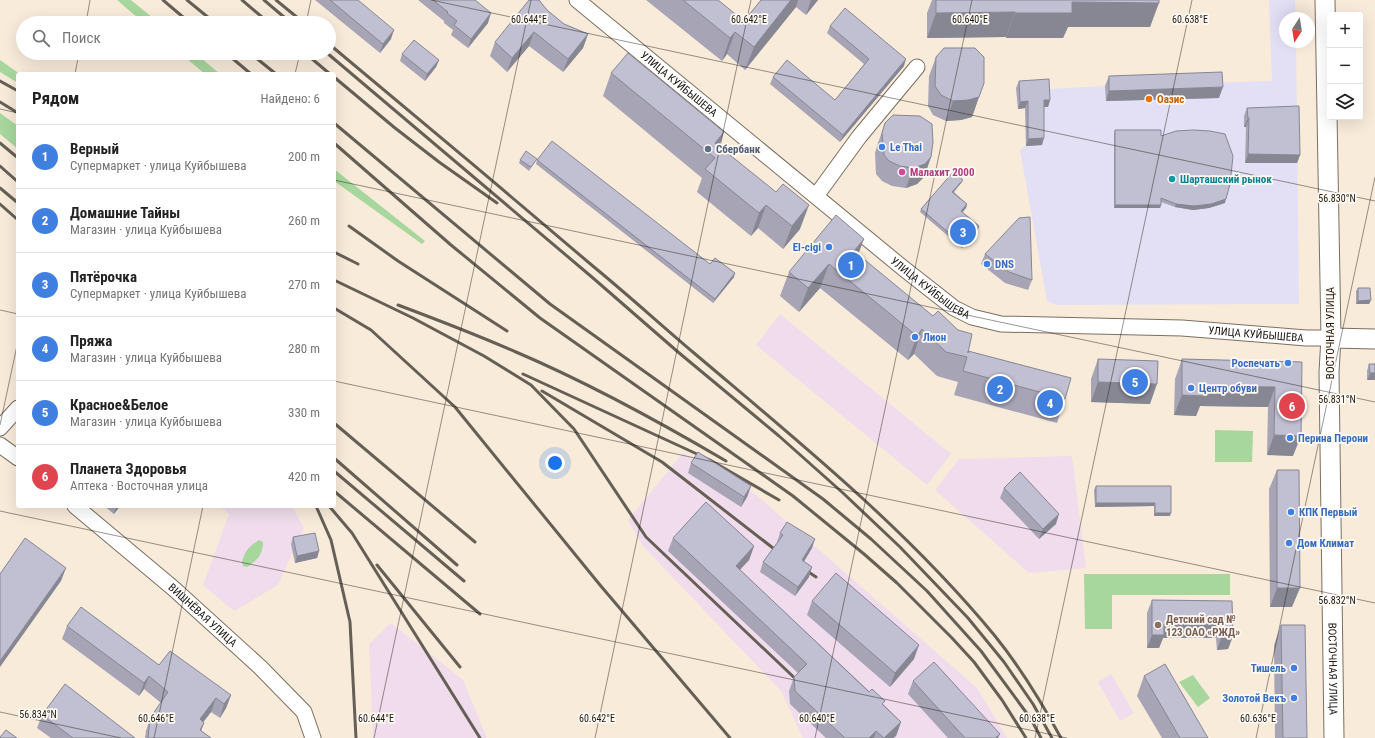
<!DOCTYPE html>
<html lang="ru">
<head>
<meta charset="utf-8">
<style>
  body { margin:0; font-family:"Roboto Condensed",sans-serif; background:#f2f2f2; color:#222 }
  .controls { position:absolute; right:12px; top:12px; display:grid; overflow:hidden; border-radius:4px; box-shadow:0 4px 16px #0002 }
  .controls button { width:36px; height:36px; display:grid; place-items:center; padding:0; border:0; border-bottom:1px solid #e0e0e0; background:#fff; color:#222; font:20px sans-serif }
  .compass { position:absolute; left:1279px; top:12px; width:36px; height:36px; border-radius:50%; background:#fff; box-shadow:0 4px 16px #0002; rotate:192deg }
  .you { position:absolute; left:555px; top:463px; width:14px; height:14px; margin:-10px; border:3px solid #fff; border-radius:50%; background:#1a73e8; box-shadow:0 0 0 6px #1a73e833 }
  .badge { display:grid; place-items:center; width:26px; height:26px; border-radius:50%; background:#0f766e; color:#fff; font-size:13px; font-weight:700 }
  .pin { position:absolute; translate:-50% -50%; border:2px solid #fff; box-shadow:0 1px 4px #0006 }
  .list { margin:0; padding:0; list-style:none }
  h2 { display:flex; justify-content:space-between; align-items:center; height:52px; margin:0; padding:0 16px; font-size:17px }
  h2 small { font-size:13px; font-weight:400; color:#767676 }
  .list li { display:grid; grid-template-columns:26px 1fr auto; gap:12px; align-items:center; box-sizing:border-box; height:64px; padding:0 16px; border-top:1px solid #e0e0e0 }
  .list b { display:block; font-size:15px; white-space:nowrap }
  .list p { margin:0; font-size:13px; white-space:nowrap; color:#767676 }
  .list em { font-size:13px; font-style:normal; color:#767676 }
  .icon { flex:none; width:22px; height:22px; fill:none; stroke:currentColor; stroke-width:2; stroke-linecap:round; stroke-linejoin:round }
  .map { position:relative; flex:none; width:1375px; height:738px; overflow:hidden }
  .search { position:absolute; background:#fff; box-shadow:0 4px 16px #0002; left:16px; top:16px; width:320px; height:44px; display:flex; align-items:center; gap:10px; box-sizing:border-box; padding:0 14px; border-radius:22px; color:#767676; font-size:15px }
  .panel { position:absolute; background:#fff; box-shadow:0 4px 16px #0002; left:16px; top:72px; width:320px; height:436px; border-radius:4px }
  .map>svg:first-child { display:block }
  .commercial { fill:#e3e0f6 }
  .industrial { fill:#f0dcec }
  .green { fill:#a7d79d }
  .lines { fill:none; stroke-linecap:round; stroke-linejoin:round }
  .minor-casing { stroke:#7b6f60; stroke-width:17 }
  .major-casing { stroke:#7b6f60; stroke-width:21 }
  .minor { stroke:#fff; stroke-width:15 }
  .major { stroke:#fff; stroke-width:19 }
  .rail { stroke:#665f56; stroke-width:3 }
  .wall { fill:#a6a4b5 }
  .shaded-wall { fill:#878693 }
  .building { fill:#c1bfd2; stroke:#878693 }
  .ticks { fill:none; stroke:#1d1913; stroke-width:1; stroke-opacity:0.45 }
  .food-dot { fill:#e8710a; stroke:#fef9f2; stroke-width:1.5 }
  .shop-dot { fill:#3f7fe0; stroke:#fef9f2; stroke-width:1.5 }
  .service-dot { fill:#5c6f8a; stroke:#fef9f2; stroke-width:1.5 }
  .hotel-dot { fill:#d1479c; stroke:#fef9f2; stroke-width:1.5 }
  .culture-dot { fill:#0f9aa8; stroke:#fef9f2; stroke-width:1.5 }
  .education-dot { fill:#8d6e63; stroke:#fef9f2; stroke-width:1.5 }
  .labels { text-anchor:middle; stroke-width:3.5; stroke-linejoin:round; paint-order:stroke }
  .street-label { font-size:11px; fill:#1d1913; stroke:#fef9f2 }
  .food-label { font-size:11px; font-weight:bold; fill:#c56008; stroke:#fef9f2; text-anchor:start }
  .shop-label { font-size:11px; font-weight:bold; fill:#366cbe; stroke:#fef9f2; text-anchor:start }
  .service-label { font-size:11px; font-weight:bold; fill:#4e5e75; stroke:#fef9f2; text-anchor:start }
  .hotel-label { font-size:11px; font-weight:bold; fill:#b23c85; stroke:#fef9f2; text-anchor:start }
  .culture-label { font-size:11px; font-weight:bold; fill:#0d838f; stroke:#fef9f2; text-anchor:start }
  .education-label { font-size:11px; font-weight:bold; fill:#785e54; stroke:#fef9f2; text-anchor:start }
  .ticks-label { font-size:10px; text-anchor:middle; fill:#1d1913; stroke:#fef9f2; stroke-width:3.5; stroke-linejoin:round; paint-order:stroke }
</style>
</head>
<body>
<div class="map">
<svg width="1375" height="738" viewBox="0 0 1375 738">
  <rect width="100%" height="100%" fill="#f8ebda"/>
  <path class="commercial" d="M1269,0H1295L1296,18H1285V42H1296L1299,304L1056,305L1047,301L1020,150L1026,145L1025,109H1018L1016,88L1046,86L1047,89L1105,86L1272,81Z"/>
  <path class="industrial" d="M780,314L951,454L927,485L756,345Z
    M683,453L754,493L977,688L1007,738H803L781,691L642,545L628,520Z
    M1072,456L1086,568L1029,573L935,490L959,459Z
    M219,506H292L304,528L278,585L234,611L203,585L229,514Z
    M391,623L463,680L487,738H373L369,644Z
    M1111,674L1134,713L1120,721L1098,682Z"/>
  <path class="green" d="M117,0H131L159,23H144Z
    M180,53H195L220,74H205Z
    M0,60L20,74H18V83L0,72Z
    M0,113L18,126V149L0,134Z
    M334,169L425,241L422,244L334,181Z
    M1215,430L1253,431L1252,462H1215Z
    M259,540L263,542C263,554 257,561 247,567L243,566L242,562C245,551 249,546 259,540Z
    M1084,574H1230V595H1112V629H1085Z
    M1193,675L1210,698L1198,707L1179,682Z"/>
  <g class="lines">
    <g class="minor-casing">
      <g id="minor">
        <path id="s1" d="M577,0L903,268L954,308L972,317L1001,324L1182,328L1306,338H1331"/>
        <path d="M816,196L859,137L917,67"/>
        <path d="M0,428L18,408"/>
        <path d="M0,445L18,458"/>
        <path id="s2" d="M75,506L173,588L260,667L304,712L313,738"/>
      </g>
    </g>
    <g class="major-casing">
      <g id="major">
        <path id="s3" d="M1325,0L1331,338L1329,372L1334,738"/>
        <path d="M1331,338L1375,339"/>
      </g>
    </g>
    <use href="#minor" class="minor"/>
    <use href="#major" class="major"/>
    <path class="rail" d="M163,0L190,23
      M187,0L215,23
      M242,0L269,23
      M264,0L291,23
      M276,0L304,23
      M329,44C418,118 506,192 594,267C628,295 661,325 694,353C799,442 907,529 995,636C1020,667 1042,703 1061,738
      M226,53L251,74
      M250,53L276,74
      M305,53L330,74
      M327,53L593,278L678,352L779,436L843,493L900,547L968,618L1004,662L1033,704L1052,738
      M334,77L395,128L439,162L497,203
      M0,81L18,91
      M0,102L18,113
      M334,123L550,304L823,499L871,539L927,591L981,651L1031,719L1041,738
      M0,143L18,158
      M334,143L451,245L540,318L793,496L864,554L897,583L952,638L974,662L1002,700L1026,738
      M0,166L18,182
      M0,188L18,203
      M0,204L18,220
      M349,226L398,261L507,331
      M334,252L358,264
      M334,280L413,318L484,356L531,385L574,429L646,537L802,685
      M398,305C438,320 477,335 516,352C589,383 658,421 726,461
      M334,308L371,330L455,407L600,585L730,738
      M523,374L710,460L779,500
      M542,391L662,462L782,555
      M334,423L475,542
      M334,458L457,565
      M334,471L464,581
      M334,491L480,614
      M316,506L331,540L350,622L356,738
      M329,506L352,533L480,738
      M377,565L460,667
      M801,567L816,577"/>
  </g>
  <path class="wall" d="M315,0H358L391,39L380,53Z
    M418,0H475L488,23L468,48L451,35L453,30L444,23V21Z
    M646,0H718L744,21L761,0H818L806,15L796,7L745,70L727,54L722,61Z
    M932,0H1159L1150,27H1068L1063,38H1006V37L927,38V13Z
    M547,10L564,24L588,34L583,48L563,72L529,46L507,72L490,56L495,42Z
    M830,26L904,66L840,142L770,84L773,77L835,100L864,64L827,33Z
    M402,54L439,60L436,67L425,81L400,61Z
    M936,57L977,102L972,117L961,120L946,121L933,115L928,106L929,76Z
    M611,73L719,146L800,229L783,249L758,228L751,236L697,192L702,178L603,96Z
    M1109,76L1219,98L1106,101L1105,86Z
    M1019,81L1050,100L1048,107H1044L1042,145L1026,146L1025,108L1018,109L1016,88Z
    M1247,108L1300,155L1297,163H1245L1246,127H1244V116Z
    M885,123L931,157L924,177L917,184L906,188L892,186L882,181L876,174L875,153L878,143Z
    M1115,130L1161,136L1225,203L1209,208L1193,210L1175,207L1161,202V205L1160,208H1114V133Z
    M520,160L535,162L529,171L519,163Z
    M537,160L710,264L734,277L713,303L536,164Z
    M963,180L961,183L954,192L967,204L966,208L962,212L978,230L962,248L920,212L921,209Z
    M985,254L1032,280L1028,290L1005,283L981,264Z
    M858,255L968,351L1065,399L1057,423L954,395L958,382L937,376L914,354L908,360L820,288L799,312L780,296L789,272Z
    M1358,288L1371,300L1369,304H1356V291Z
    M1098,359L1150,404L1091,402V379Z
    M1182,359L1302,362L1293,456L1267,455L1268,407L1200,406L1196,416L1174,415L1175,379Z
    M1369,364H1375L1367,380V371Z
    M691,463L751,486L747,497L741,507L688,473Z
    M1277,470L1292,607H1270L1269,489Z
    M1096,486H1171L1170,516H1154V506L1095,507L1094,490Z
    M1004,488L1056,524L1039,539L1000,498Z
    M104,506H120L114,514Z
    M780,533L812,548L804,561L809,577L795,596L760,572L763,562L777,543V542Z
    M293,537L319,551L317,558L295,563L291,544Z
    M673,538L754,546L749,560L740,570L884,705L901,722L896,736L893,738H826L790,704L789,691L794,677L798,673L668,551Z
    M1152,600L1232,601L1233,636L1228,649L1217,650L1216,638H1163L1159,648H1147V613Z
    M812,601L914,659L890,687L807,615Z
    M1281,625L1307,738H1275L1274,645Z
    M67,626L231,695L226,708L220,718L211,712L203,722L204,723L201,731L211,738H145L146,731L150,718L161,703L144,689L139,696L62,639Z
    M1144,676L1208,738H1162L1137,696Z
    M913,681L998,738H948L908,694Z
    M42,715L135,738H51L37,728Z"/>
  <path class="shaded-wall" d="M791,0H798L796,7L745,70L754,47Z
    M811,0H818L806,15Z
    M1072,2L1159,3L1150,27H1068L1063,38H1006L1015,13Z
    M1015,12L1006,37L927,38L936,13Z
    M491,13L488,23L468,48L471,39Z
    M394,30L391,39L380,53L383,44Z
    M534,32L529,46L507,72L512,58Z
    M735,32L727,54L722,61L730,38Z
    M588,34L583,48L563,72L568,59Z
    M906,59L904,66L840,142L843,135Z
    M439,60L436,67L425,81L427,74Z
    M984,83L972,117L961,120L946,121L953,101Z
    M1223,87L1219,98L1106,101L1109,91Z
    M1044,100H1050L1048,107H1041Z
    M1028,101L1025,108L1018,109L1020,102Z
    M1248,118H1249L1246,127H1244Z
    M724,132L716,155L715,143Z
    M1044,138L1042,145L1026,146L1028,139Z
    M1248,154L1300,155L1297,163H1245Z
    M931,157L924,177L917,184L906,188L913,168Z
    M963,180L961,183L951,195L952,192Z
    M1226,199L1225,203L1209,208L1193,210L1175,207L1176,204Z
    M967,204L966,208L960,215L961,211Z
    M766,205L758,228L751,236L759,213Z
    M809,205L800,229L783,249L792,226Z
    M1115,205H1161L1160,208H1114Z
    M979,226L978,230L962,248L963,245Z
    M864,239L855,263L854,251Z
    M829,264L820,288L799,312L808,288Z
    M735,273L734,277L713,303L715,299Z
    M1371,300L1369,304H1356L1358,301Z
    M922,329L914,354L908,360L917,336Z
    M1370,373H1375V380H1367Z
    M1098,382L1157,384L1150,404L1091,402Z
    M1204,386L1275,387L1268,407L1200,406L1196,416L1174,415L1182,395Z
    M1274,435L1301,436L1293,456L1267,455Z
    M751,486L747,497L741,507L744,497Z
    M1096,503H1155L1154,506L1095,507Z
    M117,506H120L114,514L116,507Z
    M1155,513H1171L1170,516H1154Z
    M1059,514L1056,524L1039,539L1043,529Z
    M815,539L812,548L799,570L802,560Z
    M754,546L749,560L731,579L736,566Z
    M319,551L317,558L295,563L297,556Z
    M812,567L809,577L795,596L798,587Z
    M66,568L61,581L0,667V661Z
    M1277,588H1300L1292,607H1270Z
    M1164,624L1221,625L1216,638H1163L1159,648H1147L1152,635Z
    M1222,636H1233L1228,649L1217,650Z
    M919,645L914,659L890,687L895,673Z
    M149,676L144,689L139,696L144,683Z
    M231,695L226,708L220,718L224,704Z
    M216,698L211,712L195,733L200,719Z
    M901,722L896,736L893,738H884Z
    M204,723L199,736L200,730Z
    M876,731L874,738H869Z
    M1000,734L998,738H995Z"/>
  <path class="building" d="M330,0H358L394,30L383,44Z
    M433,0H475L491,13L471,39L454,25L457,21L447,13L448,12Z
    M529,0H539L547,10L564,24L588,34L568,59L534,32L512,58L495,42Z
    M683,0H718L744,21L761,0H791L754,47L735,32L730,38Z
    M936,0H1159V3L1072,2V13H1015V12L936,13Z
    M845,8L906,59L843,135L773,77L787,60L835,100L869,59L830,26Z
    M414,40L439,60L427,74L402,54Z
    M944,48H975L984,57V83L979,97L968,100L953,101L941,95L935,86L936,57Z
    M628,53L724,132L715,143L776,192L783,184L809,205L792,226L766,205L759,213L705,169L715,158L611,73Z
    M1222,72L1223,87L1109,91V76Z
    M1049,79L1050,100H1044V138L1028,139V101L1020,102L1019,81Z
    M1299,106L1300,155L1248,154L1249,118H1248L1247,108Z
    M893,115L920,116L932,124L933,142L931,157L925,164L913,168L900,166L889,161L884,155L882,133L885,123Z
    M1115,130H1161V136L1176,131L1194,130L1210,131L1225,134L1233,156L1230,184L1226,199L1211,204L1194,206L1176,204L1161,198V205H1115Z
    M552,141L710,264L715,258L735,273L715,299L537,160Z
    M526,151L537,159L531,167L520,160Z
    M953,172L963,180L952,192L967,204L961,211L979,226L963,245L921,209Z
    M836,215L864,239L854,251L933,316L938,311L958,330L972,334L968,353V351L1071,378L1065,399L963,371L967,357L946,352L922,329L917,336L829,264L808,288L789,272Z
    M1030,217L1032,280L1009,272L985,254L1019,218Z
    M1358,288H1370L1371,300L1358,301Z
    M1098,359L1158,361L1157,384L1098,382Z
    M1182,359L1302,362L1301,436L1274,435L1275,387L1204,386V396L1182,395Z
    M1369,364H1375V373H1370Z
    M698,452L751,486L744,497L691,463Z
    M1277,470H1299L1300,588H1277Z
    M1020,472L1059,514L1043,529L1004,488Z
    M1096,486H1171V513H1155V503H1096Z
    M706,502L754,546L736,566L869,692L872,689L885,701L882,704L901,722L884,738L876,731L869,738H845L795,691L794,677L807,664L673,538Z
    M787,522L815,539L802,560L812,567L798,587L763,562L783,535L780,533Z
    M315,533L319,551L297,556L293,537Z
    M25,538L66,568L0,661V574Z
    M836,573L919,645L895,673L812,601Z
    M1152,600L1232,601L1233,636H1222L1221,625L1164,624V635H1152Z
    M81,607L159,665L170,651L231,695L224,704L216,698L200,719L204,723L200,730L211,738H148L150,718L168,692L149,676L144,683L67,626Z
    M1281,625H1305L1307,738H1283Z
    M934,662L1000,734L995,738H965L913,681Z
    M1165,664L1208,738H1180L1144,676Z
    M65,684L135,738H73L42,715Z
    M6,730L17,738H0V737Z"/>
  <path class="ticks" d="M431,0L1375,201M86,23L90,0M306,23L311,0M75,74L79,53M295,74L300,53M0,109L18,113M334,180L1375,402M0,310L18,314M334,381L1375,603M0,425L18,341M0,511L1067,738M0,712L121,738M154,738L203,506M374,738L531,0M595,738L751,0M815,738L972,0M1035,738L1192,0M1256,738L1375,177"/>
  <circle class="food-dot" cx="1149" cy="99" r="4"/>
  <g class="shop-dot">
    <circle cx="882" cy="147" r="4"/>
    <circle cx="829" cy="247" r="4"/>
    <circle cx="987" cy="264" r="4"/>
    <circle cx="915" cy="337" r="4"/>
    <circle cx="1288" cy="363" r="4"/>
    <circle cx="1191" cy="388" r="4"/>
    <circle cx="1290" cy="438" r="4"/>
    <circle cx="1291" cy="512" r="4"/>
    <circle cx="1289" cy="543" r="4"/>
    <circle cx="1294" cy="668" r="4"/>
    <circle cx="1294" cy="698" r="4"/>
  </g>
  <circle class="service-dot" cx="708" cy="149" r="4"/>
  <circle class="hotel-dot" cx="902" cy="172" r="4"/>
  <circle class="culture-dot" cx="1172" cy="179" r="4"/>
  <circle class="education-dot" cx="1158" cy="625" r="4"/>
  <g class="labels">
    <g class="street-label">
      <text dy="4" stroke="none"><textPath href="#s1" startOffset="132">УЛИЦА КУЙБЫШЕВА</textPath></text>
      <text dy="4" stroke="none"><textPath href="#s1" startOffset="456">УЛИЦА КУЙБЫШЕВА</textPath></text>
      <text transform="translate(1330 333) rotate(-90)" y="4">ВОСТОЧНАЯ УЛИЦА</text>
      <text dy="4" stroke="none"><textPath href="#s1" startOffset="792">УЛИЦА КУЙБЫШЕВА</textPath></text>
      <text dy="4" stroke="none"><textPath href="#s2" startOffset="168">ВИШНЁВАЯ УЛИЦА</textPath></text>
      <text dy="4" stroke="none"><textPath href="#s3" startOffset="669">ВОСТОЧНАЯ УЛИЦА</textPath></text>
    </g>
    <g class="food-label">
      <text x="1157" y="103">Оазис</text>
    </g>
    <g class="shop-label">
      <text x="890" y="151">Le Thai</text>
      <text x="821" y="251" text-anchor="end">El-cigi</text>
      <text x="995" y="268">DNS</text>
      <text x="923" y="341">Лион</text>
      <text x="1280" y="367" text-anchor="end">Роспечать</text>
      <text x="1199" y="392">Центр обуви</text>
      <text x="1298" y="442">Перина Перони</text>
      <text x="1299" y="516">КПК Первый</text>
      <text x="1297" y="547">Дом Климат</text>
      <text x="1286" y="672" text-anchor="end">Тишель</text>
      <text x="1286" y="702" text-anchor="end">Золотой Векъ</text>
    </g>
    <g class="service-label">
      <text x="716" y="153">Сбербанк</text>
    </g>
    <g class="hotel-label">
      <text x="910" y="176">Малахит 2000</text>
    </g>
    <g class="culture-label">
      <text x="1180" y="183">Шарташский рынок</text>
    </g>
    <g class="education-label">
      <text x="1166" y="623">Детский сад №<tspan x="1166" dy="13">123 ОАО «РЖД»</tspan></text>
    </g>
  </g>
  <g class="ticks-label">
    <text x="529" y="23">60.644°E</text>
    <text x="749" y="23">60.642°E</text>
    <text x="970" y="23">60.640°E</text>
    <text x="1190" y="23">60.638°E</text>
    <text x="1337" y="202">56.830°N</text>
    <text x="1337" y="403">56.831°N</text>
    <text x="1337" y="604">56.832°N</text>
    <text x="38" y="718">56.834°N</text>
    <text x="156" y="722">60.646°E</text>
    <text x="376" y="722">60.644°E</text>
    <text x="597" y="722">60.642°E</text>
    <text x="817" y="722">60.640°E</text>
    <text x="1037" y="722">60.638°E</text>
    <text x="1258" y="722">60.636°E</text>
  </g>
</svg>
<div class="controls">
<button>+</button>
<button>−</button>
<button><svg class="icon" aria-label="layers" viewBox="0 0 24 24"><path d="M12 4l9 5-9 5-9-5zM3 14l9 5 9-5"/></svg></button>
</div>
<svg class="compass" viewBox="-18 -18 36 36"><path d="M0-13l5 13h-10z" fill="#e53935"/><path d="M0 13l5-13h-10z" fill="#767676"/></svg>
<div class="you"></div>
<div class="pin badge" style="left:851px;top:265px;background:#3f7fe0">1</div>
<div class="pin badge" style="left:1000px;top:389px;background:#3f7fe0">2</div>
<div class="pin badge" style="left:963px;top:232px;background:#3f7fe0">3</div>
<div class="pin badge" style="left:1050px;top:403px;background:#3f7fe0">4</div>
<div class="pin badge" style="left:1135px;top:382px;background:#3f7fe0">5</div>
<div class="pin badge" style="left:1292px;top:406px;background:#e0444e">6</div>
<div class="search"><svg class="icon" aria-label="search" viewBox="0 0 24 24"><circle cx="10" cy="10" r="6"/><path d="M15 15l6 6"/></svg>Поиск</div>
<section class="panel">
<h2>Рядом<small>Найдено: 6</small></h2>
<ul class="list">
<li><span class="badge" style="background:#3f7fe0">1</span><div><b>Верный</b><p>Супермаркет · улица Куйбышева</p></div><em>200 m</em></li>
<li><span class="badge" style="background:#3f7fe0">2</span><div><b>Домашние Тайны</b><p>Магазин · улица Куйбышева</p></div><em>260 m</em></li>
<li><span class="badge" style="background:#3f7fe0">3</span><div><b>Пятёрочка</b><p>Супермаркет · улица Куйбышева</p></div><em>270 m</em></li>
<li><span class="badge" style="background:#3f7fe0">4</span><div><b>Пряжа</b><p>Магазин · улица Куйбышева</p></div><em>280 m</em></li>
<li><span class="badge" style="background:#3f7fe0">5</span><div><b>Красное&amp;Белое</b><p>Магазин · улица Куйбышева</p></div><em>330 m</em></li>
<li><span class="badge" style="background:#e0444e">6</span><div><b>Планета Здоровья</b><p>Аптека · Восточная улица</p></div><em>420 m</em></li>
</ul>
</section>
</div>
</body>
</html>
